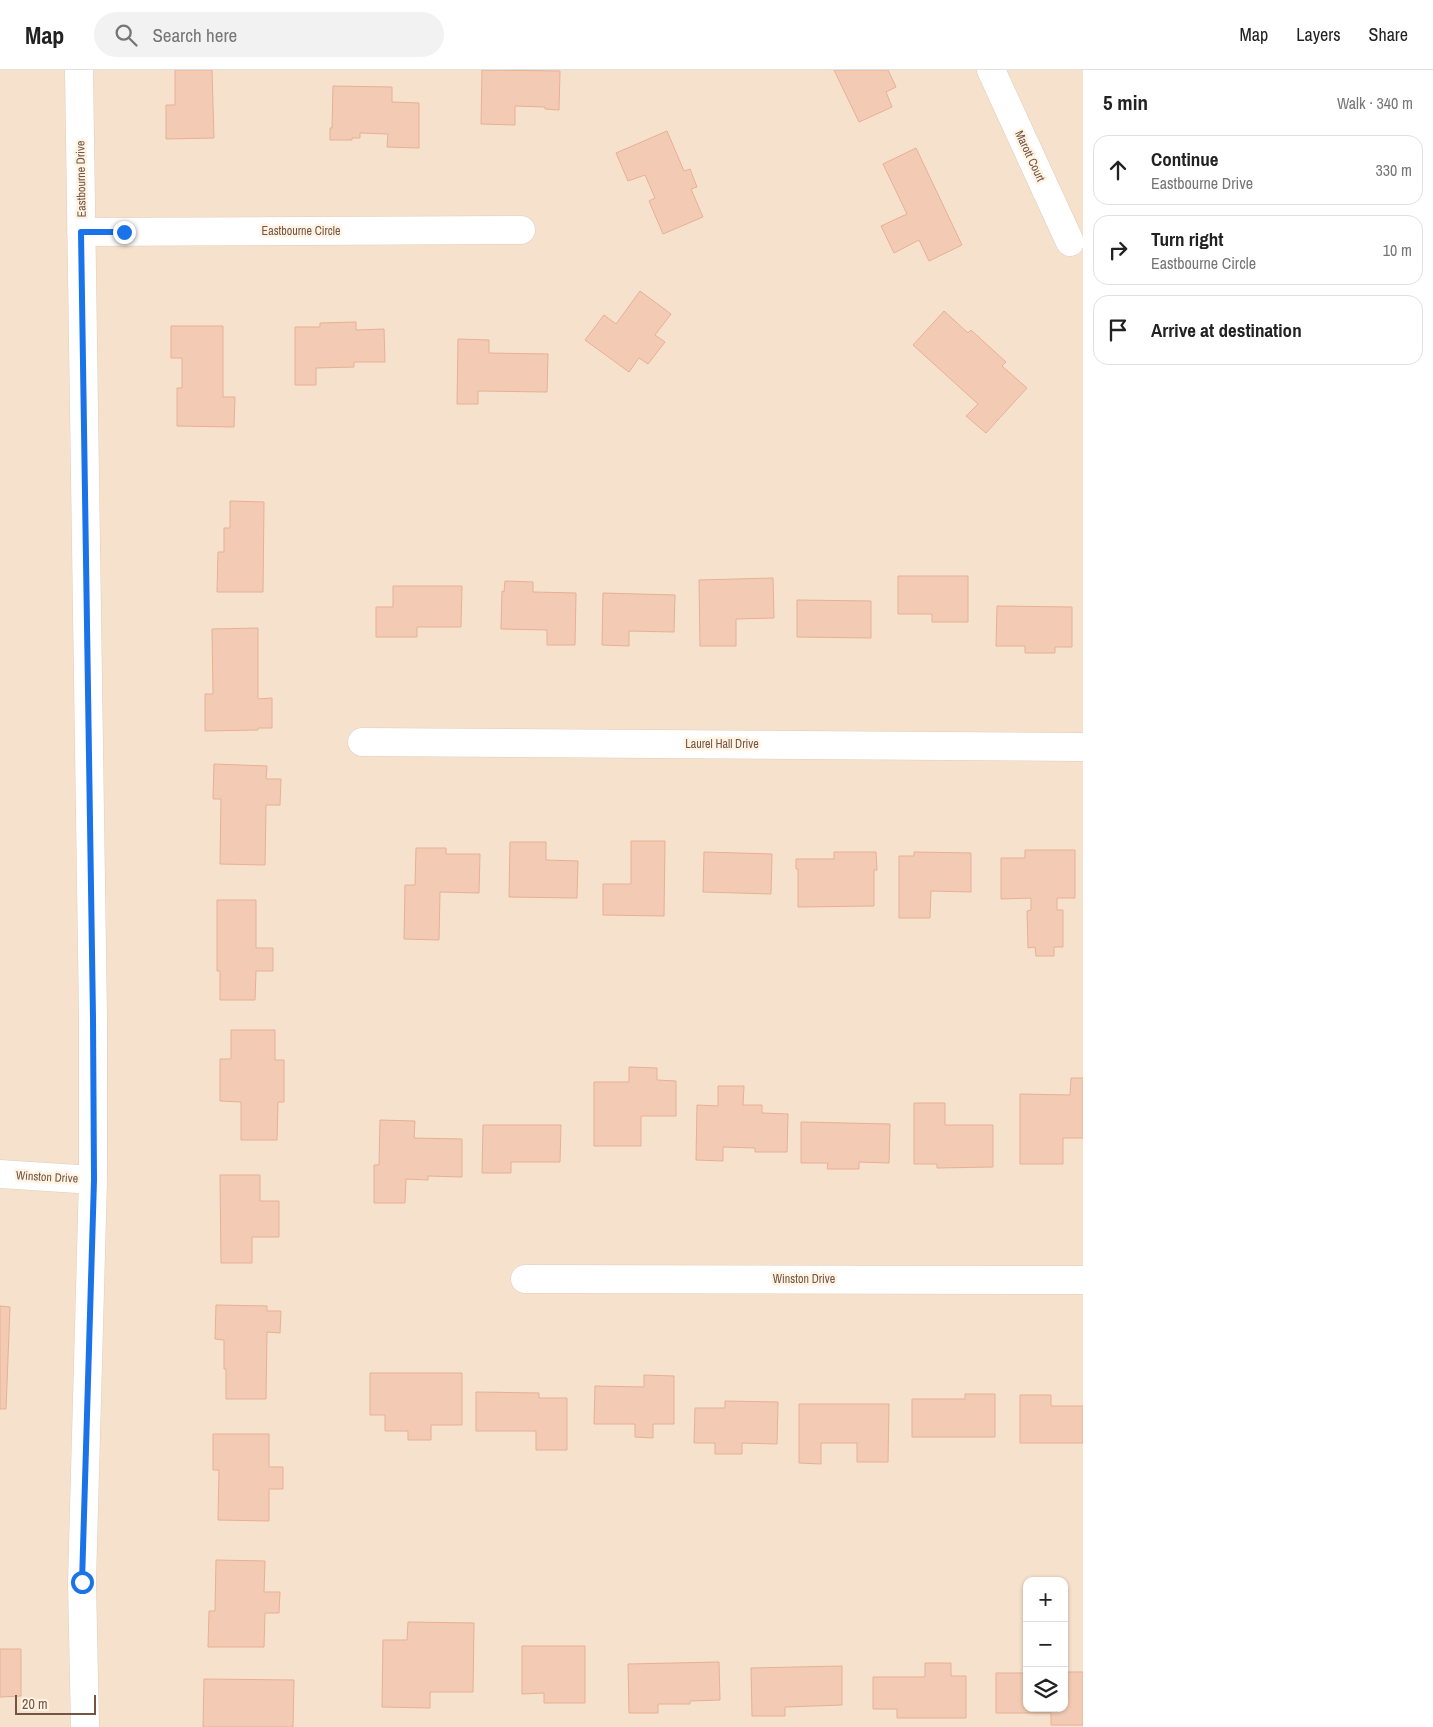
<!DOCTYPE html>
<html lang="en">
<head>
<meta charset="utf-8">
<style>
  body { margin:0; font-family:"Archivo Narrow",sans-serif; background:#f2f2f2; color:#222 }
  .controls { position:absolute; right:15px; bottom:15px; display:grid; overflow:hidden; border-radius:10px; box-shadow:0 1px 4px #0004 }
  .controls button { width:45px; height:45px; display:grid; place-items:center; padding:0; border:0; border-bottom:1px solid #e0e0e0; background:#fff; color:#222; font:25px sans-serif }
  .scale { position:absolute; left:15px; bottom:12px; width:81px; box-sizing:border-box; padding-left:5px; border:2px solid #735445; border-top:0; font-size:14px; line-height:18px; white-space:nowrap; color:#735445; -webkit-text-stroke:4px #fff4e4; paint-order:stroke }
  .stop { position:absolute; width:15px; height:15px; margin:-11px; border:4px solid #1a73e8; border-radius:50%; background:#fff }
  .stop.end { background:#1a73e8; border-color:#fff; box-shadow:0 1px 5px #0008 }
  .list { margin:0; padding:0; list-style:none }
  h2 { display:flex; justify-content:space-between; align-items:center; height:65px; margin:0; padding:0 20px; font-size:21px }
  h2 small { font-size:16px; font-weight:400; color:#767676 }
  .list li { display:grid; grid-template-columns:32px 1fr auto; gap:15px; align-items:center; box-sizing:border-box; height:70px; margin:0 10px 10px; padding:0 10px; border:1px solid #e0e0e0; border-radius:15px }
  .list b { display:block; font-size:19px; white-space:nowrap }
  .list p { margin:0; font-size:16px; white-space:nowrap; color:#767676 }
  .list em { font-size:16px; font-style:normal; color:#767676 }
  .icon { flex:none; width:28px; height:28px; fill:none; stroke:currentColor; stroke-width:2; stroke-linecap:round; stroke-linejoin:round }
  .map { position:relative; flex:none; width:1083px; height:1657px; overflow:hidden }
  header { display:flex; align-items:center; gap:30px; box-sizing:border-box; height:70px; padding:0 25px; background:#fff; border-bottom:1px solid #e0e0e0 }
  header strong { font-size:24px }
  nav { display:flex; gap:28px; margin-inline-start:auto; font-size:18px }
  .search { width:350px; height:45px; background:#f2f2f2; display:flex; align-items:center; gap:12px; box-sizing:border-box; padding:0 18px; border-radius:28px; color:#767676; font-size:19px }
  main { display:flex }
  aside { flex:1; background:#fff }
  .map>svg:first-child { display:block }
  .residential { fill:#f5e1cc; fill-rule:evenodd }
  .building { fill:#f3cbb4; stroke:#e7b094 }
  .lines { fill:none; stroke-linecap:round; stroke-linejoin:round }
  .street-casing { stroke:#e3cdbd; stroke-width:29 }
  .street { stroke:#fff; stroke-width:28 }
  .route { stroke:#1a73e8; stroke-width:6 }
  .labels { text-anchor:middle; stroke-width:5; stroke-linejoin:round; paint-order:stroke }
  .street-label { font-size:12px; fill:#735445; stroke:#fff4e4 }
</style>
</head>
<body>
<header>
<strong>Map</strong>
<div class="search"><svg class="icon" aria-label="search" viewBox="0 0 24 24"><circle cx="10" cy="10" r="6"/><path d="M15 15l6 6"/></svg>Search here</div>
<nav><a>Map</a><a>Layers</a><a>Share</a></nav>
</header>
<main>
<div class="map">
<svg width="1083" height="1657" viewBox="0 0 1083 1657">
  <rect width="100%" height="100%" fill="#fdf0dd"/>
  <path class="residential" d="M0,0H1083V1657H0ZM1027,1511H1064V1638H1027Z"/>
  <path class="building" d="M175,0H212L214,68L166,69V35H175Z
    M482,0L560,1L559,40L545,39V37L515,36V55L481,54Z
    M834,0H888L896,17L886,22L892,37L859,52Z
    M333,16L392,17V32L419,33V78L387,77L388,64L360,63V68H352V70H330V58H332Z
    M667,61L684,101L690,99L697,117L691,119L703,147L663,164L649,131L655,128L645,105L628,111L616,83Z
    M916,78L962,175L929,191L919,170L894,183L881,156L907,144L883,94Z
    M640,221L671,244L655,265L665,272L648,294L639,288L629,302L585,270L604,245L616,254Z
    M944,241L968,263L971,260L1006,292L1002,296L1027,318L986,363L966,346L978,334L913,275Z
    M356,252V260L384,259L385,292H354V297L316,298V315H295V257H320V253Z
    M171,256H223V327H235L234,357L177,356V318H182V288H171Z
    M458,269L489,270V283L548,284L547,322L478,321V334H457Z
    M230,431L264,432L263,522H217L218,482H224V458H230Z
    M898,506H968V552H932V544H898Z
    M773,508L774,548L736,549V576H700L699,510Z
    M505,511L533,512V522L576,523L575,575H547V560L501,559L502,521L504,522Z
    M393,516H462L461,557H417V567H376V537H393Z
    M603,523L675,525L674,562L629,561V576L602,575Z
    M797,530L871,531V568L797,567Z
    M997,536L1072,537V577H1055V583H1025V576H996Z
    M258,558V629L272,628V658H258V660L205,661V624H213L212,559Z
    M214,694L267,696L266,709H281L280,735H266L265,795L220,794L221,729H213Z
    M631,771H665L664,846L603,845V814H631Z
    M510,772H546V790L578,791L577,828L509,827Z
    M416,778H446V784H480L479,823L440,822L439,870L404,869L405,815H415Z
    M1025,780H1075V828H1057V840H1063V877H1054V886H1036L1035,877L1028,878L1027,841L1031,840V828L1001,829V788H1025Z
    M704,782L772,784L771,824L703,822Z
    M834,782H876L877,800H874V836L798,837V799H796V789H834Z
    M914,782L971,783V822L931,821L930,848H899V786H914Z
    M217,830H256V878H273V901H256L255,930H220V901H217Z
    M231,960H275V990H284V1032H278L277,1070H241V1032L220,1031V989H231Z
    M629,997L657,998V1010L676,1011V1046H641V1076H594V1012H629Z
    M1071,1008H1083V1068H1063V1094H1020V1024L1070,1025Z
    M718,1016H744L743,1035H762V1043L788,1044L787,1082H755V1078L723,1077V1091L696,1090L697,1035L718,1036Z
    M914,1033H945V1055H993V1097L937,1098V1094H914Z
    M380,1050L415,1051L414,1068L462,1069V1107L428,1106V1110L406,1109L405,1133H374V1095H379Z
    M801,1052L890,1054L889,1093L859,1092V1099H827L828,1093H801Z
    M483,1055H561L560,1092H511V1103H482Z
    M220,1105H260V1131H279V1167H252V1193H221Z
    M216,1235L267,1236V1241H281L280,1263L267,1262L266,1329H226V1299H224V1270L215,1269Z
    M0,1236L10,1237L6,1339H0Z
    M370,1303H462V1355H431V1370H408V1361H385V1345H370Z
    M644,1305L674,1306V1354H653V1368L635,1367V1354H594L595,1316L644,1317Z
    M476,1322L539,1323V1328H567V1380H536V1361H476Z
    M965,1324H995V1367H912V1329H965Z
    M1020,1325H1051V1336H1083V1373H1020Z
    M725,1331L778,1332L777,1374L742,1373V1384H715V1373H694L695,1338H725Z
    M799,1334H889L888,1392H857V1373H821V1394L799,1393Z
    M213,1364H269V1397H283V1419H269V1451L218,1450L219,1400H213Z
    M216,1490L265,1491L264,1522H280L279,1543H265L264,1577H208L209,1541H215Z
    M408,1552L474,1553L473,1622H430V1638L382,1637L383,1570H407Z
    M522,1576H585V1633H544V1623L522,1624Z
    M0,1579H21V1626L0,1627Z
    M719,1592L720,1630L690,1631V1634H658V1643H629L628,1594Z
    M925,1593H951V1606H966V1648H897V1639H873V1607H925Z
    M842,1596V1635L785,1637V1646H752L751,1598Z
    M1064,1602H1083V1655H1051V1643H996V1603H1027V1638H1064Z
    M204,1609L294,1610L293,1657H203Z"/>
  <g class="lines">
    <g class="street-casing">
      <path id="street" d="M79,0L93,948V1110L82,1512L85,1657
        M991,0L1070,172
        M81,162L521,160
        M362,672L1083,677
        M0,1104L93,1110
        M525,1209L1083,1210"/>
    </g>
    <use href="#street" class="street"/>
  </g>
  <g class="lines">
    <path class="route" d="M82,1512L94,1110L93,948L81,162H124"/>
  </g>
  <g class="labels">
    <g class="street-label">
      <text transform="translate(1030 86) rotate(65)" y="4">Marott Court</text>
      <text transform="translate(81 109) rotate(-91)" y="4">Eastbourne Drive</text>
      <text x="301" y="165">Eastbourne Circle</text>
      <text x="722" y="678">Laurel Hall Drive</text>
      <text transform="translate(47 1107) rotate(3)" y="4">Winston Drive</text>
      <text x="804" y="1213">Winston Drive</text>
    </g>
  </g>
</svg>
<div class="controls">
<button>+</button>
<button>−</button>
<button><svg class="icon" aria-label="layers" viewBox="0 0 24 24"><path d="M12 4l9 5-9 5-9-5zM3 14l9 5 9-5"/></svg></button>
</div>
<div class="scale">20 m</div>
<div class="stop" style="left:82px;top:1512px"></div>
<div class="stop end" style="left:124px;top:162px"></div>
</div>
<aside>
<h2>5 min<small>Walk · 340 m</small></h2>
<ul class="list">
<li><svg class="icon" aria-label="ahead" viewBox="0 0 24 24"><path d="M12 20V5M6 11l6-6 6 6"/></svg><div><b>Continue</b><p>Eastbourne Drive</p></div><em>330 m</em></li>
<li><svg class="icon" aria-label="right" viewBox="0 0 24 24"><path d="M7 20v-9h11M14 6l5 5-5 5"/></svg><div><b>Turn right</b><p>Eastbourne Circle</p></div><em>10 m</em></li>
<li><svg class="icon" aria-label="arrive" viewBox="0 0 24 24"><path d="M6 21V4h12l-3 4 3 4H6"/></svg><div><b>Arrive at destination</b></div></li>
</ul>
</aside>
</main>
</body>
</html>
